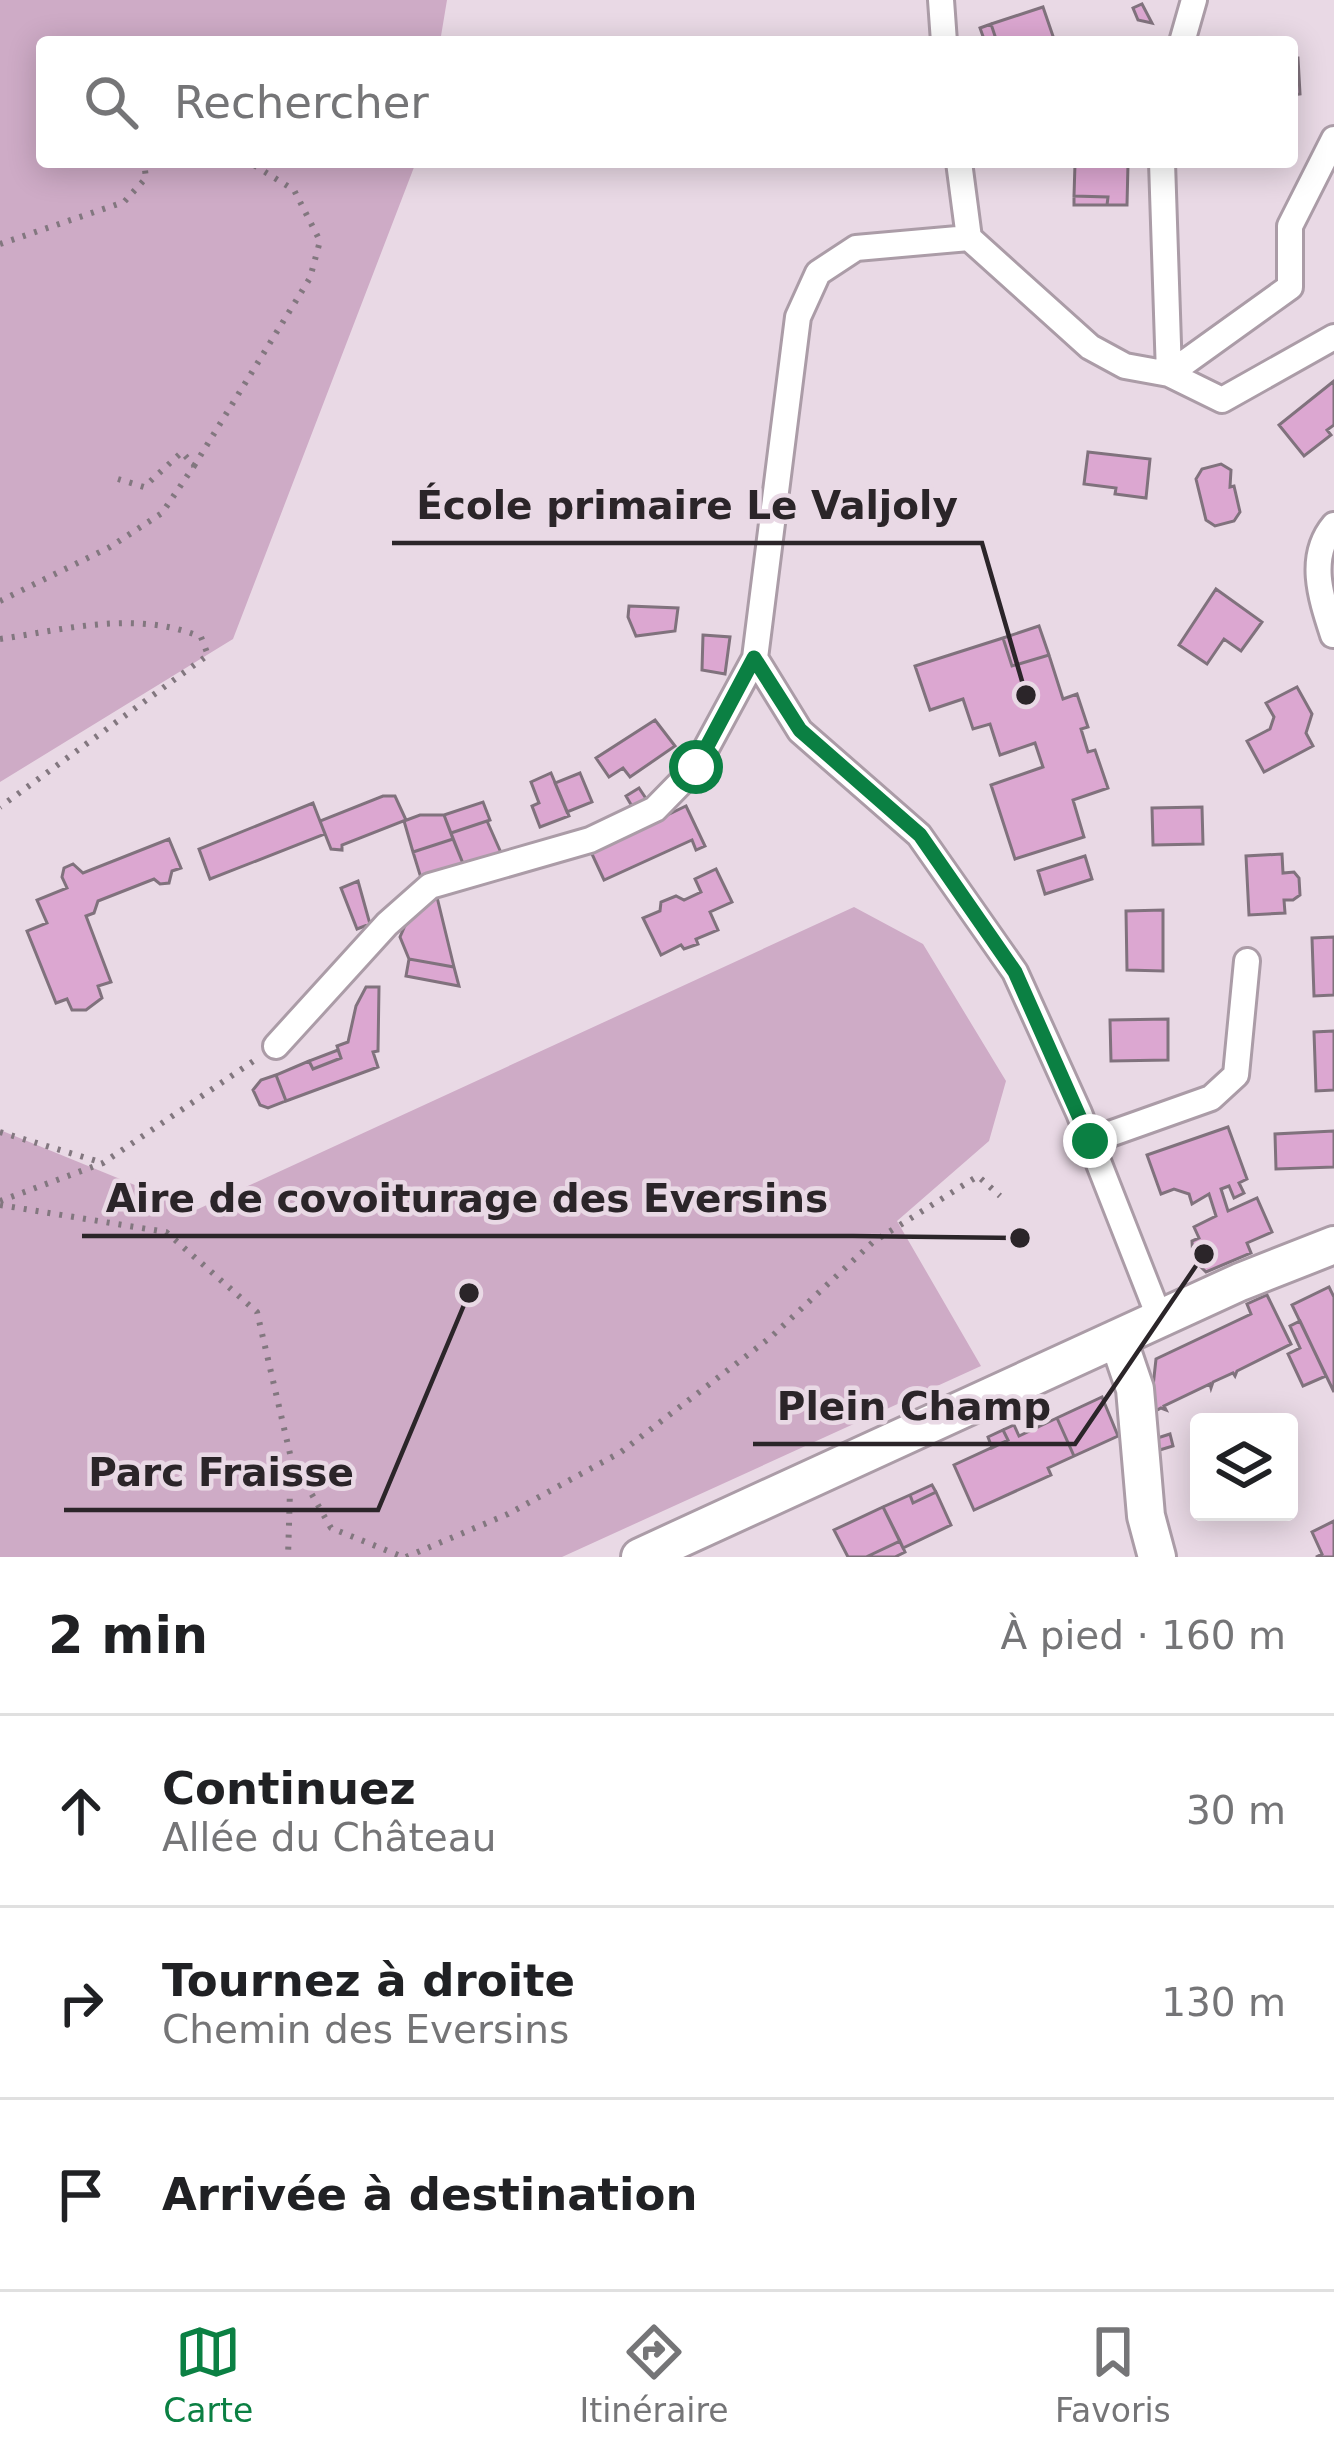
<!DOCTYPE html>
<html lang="fr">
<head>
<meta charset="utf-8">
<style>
  body { margin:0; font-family:"DejaVu Sans",sans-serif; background:#f2f2f2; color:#202124 }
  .controls { position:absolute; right:36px; bottom:36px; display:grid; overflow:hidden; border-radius:12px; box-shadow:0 6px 30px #0003 }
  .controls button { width:108px; height:108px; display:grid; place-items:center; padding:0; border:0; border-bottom:3px solid #e0e0e0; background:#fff; color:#202124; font:60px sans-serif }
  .stop { position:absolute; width:36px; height:36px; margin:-27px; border:9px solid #0b8043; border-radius:50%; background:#fff }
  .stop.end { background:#0b8043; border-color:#fff; box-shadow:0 3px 12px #0008 }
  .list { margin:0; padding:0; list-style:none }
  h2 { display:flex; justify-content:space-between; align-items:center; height:156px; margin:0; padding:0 48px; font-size:51px }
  h2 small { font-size:39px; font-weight:400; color:#757577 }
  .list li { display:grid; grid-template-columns:78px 1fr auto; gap:36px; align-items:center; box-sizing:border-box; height:192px; padding:0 48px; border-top:3px solid #e0e0e0 }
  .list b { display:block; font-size:45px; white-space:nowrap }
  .list p { margin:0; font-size:39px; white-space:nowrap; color:#757577 }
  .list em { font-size:39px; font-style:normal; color:#757577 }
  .icon { flex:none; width:66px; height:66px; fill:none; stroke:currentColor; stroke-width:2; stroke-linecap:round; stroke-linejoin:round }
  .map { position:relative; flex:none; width:1334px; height:1557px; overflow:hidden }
  .search { position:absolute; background:#fff; box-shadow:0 6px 30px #0003; left:36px; right:36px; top:36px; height:132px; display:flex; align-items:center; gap:30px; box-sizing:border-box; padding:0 42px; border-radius:12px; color:#757577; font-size:45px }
  .sheet { height:732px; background:#fff }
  nav { display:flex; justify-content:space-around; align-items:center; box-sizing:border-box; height:168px; border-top:3px solid #e0e0e0; background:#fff; font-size:33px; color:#757577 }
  nav a { display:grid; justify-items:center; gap:6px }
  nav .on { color:#0b8043 }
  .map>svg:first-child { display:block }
  .green { fill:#ceabc6 }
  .building { fill:#dca7d1; stroke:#80727d; stroke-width:3 }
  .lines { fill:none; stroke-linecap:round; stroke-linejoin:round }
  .street-casing { stroke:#ab9ca7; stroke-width:30 }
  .secondary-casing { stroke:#ab9ca7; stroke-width:42 }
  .path { stroke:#82777f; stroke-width:6; stroke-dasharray:3 9; stroke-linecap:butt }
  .street { stroke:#fff; stroke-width:24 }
  .secondary { stroke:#fff; stroke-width:36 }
  .route { stroke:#0b8043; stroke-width:15 }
  .leader { fill:none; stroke:#2b2529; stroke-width:4.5 }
  .callout-dot { fill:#2b2529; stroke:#e9d9e5; stroke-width:4.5 }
  .callout-label { font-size:39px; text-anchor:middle; font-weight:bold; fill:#2b2529; stroke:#e9d9e5; stroke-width:9; stroke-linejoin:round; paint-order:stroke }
</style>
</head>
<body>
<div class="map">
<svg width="1334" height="1557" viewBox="0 0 1334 1557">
  <rect width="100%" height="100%" fill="#e9d9e5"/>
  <path class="green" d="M0,0H447L440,42H42V162H416L233,639L0,782Z
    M854,907L923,944L1006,1081L989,1141L897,1221L981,1366L562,1557H0V1130L196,1210Z"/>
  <path class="building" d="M1142,4L1152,23L1138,20L1133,8Z
    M1043,7L1055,42H997L991,24Z
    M991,24L997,42H985L980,28Z
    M1292,58H1298L1300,94L1292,95Z
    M1075,164H1128L1127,205H1107L1108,197L1074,196Z
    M1074,196L1108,197L1107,205H1074Z
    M1334,381V425L1327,430L1331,435L1304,456L1279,425Z
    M1088,452L1150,459L1146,498L1115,494L1116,488L1084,484Z
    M1221,464L1231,470L1230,487L1234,486L1240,512L1234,521L1215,526L1206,520L1196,479L1202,469Z
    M1216,589L1262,622L1241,651L1224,639L1207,664L1179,645Z
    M629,606L678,608L675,631L636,636L628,617Z
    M1039,626L1049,655L1012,666L1003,638Z
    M703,635L730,637L725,674L702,670Z
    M1003,638L1012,666L1049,655L1063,699L1077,694L1088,727L1081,729L1088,752L1095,750L1108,788L1073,800L1084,837L1015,859L991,785L1043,767L1035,743L1000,755L990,724L973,729L963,699L930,710L915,666Z
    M1297,687L1312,714L1306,733L1313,746L1264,772L1247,741L1270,729L1274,717L1266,703Z
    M655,720L675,746L630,777L623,768L609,777L596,758Z
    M551,773L569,816L540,827L532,806L539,803L531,782Z
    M580,773L592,802L567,812L555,783Z
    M639,788L647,800L633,808L626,796Z
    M383,796H395L406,820L342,845V850L331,849L320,821Z
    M483,802L490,820L451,833L444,815Z
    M313,803L325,834L210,879L199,849Z
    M686,806L705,846L696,850L692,840L604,880L591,852Z
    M1202,807L1203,844L1153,845L1152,808Z
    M420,815H444L453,839L413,852L404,821Z
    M487,821L502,855L464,866L451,833Z
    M169,839L181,868L172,871L169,883L160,884L154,879L98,901L94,913L86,916L111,982L98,986L102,998L86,1010H72L67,999L56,1003L27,931L47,923L37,900L67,888L62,877L64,868L73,864L83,873Z
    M453,839L464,866L421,878L413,852Z
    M1282,854L1283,873L1294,872L1299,878L1300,895L1293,900H1284L1285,913L1249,915L1246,856Z
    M1085,856L1092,879L1045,894L1038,871Z
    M716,869L732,902L710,912L718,930L696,939L698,944L684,949L681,945L661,955L643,918L660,911L661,902L676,896L684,900L701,892L695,879Z
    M358,881L370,924L357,929L341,888Z
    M436,893L454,967L409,959L400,937L410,914Z
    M1163,910V971L1127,970L1126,911Z
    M1334,937V995L1314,996L1312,938Z
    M409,959L454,967L459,986L406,976Z
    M366,987H379L378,1051L373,1052L378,1067L286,1101L276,1075L309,1061L313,1069L341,1058L337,1046L348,1042L356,1006Z
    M1168,1019V1060L1111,1061L1110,1020Z
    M1334,1031V1090L1316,1091L1314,1032Z
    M338,1050L341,1058L313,1069L309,1061Z
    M276,1075L286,1101L268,1108L260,1105L253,1090L261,1080Z
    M1228,1127L1247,1179L1239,1183L1244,1193L1234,1198L1229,1186L1221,1189L1228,1211L1257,1198L1272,1232L1247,1243L1251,1253L1206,1272L1193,1259L1192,1241L1199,1238L1194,1227L1216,1216L1209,1194L1192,1204L1189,1194L1174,1189L1161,1194L1147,1155Z
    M1334,1131V1167L1276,1169L1275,1134Z
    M1329,1287L1334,1297V1392L1292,1305Z
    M1267,1295L1291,1344L1237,1371L1235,1376L1233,1373L1213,1382L1211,1388L1210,1384L1164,1406L1166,1410L1161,1408L1150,1414L1156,1359L1251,1314L1247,1304Z
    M1300,1321L1326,1376L1303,1386L1288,1354L1300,1348L1290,1326Z
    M1102,1397L1118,1436L1074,1456L1057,1418Z
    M1057,1418L1074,1456L1048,1468L1051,1475L974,1510L954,1465L1008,1440L1003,1430L1014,1425L1019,1436Z
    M1003,1430L1008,1440L992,1448L988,1437Z
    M1170,1434L1173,1446L1153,1452L1151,1440Z
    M932,1485L936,1492L913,1503L910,1495Z
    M936,1492L951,1525L903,1548L883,1507L910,1495L913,1503Z
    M883,1507L900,1541L866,1557H848L834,1530Z
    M1334,1521V1557H1316L1322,1554L1312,1532Z
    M900,1541L905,1552L895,1557H866Z"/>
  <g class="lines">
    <g class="street-casing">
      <path id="street" d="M941,0L944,42
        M1182,42L1194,0
        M959,162L969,238L856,248L818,273L798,317L755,658L800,731L919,835L1015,972L1079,1113L1160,1319
        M1162,162L1169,374L1222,400L1334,337
        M969,238L1090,347L1125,366L1169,374L1290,287V226L1334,139
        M1333,635C1321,598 1307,557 1334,525
        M276,1046L387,924L430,886L590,840L655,809L696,767L755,658
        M1090,1141L1211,1098L1236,1075L1247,961"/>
    </g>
    <g class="secondary-casing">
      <path id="secondary" d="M1118,1339L1135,1389L1146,1516L1157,1557
        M640,1557L1240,1282L1334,1245"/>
    </g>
    <path class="path" d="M0,244L124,202L146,178L144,162
      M194,466L310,278L320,241L294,190L249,162
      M0,601L110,547L162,513L194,466L182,452L144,487L118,479
      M0,639C67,629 137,610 201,637L208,655L0,807
      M0,1132L100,1162
      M0,1201L103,1163L258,1058
      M0,1205L166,1232L257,1312L291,1458L288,1557
      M294,1463L331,1528L403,1557
      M406,1557L508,1514L621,1452L771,1337L873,1242L978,1176L1000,1196"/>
    <use href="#street" class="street"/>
    <use href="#secondary" class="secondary"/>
  </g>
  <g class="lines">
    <path class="route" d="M696,767L754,658L800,730L920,835L1015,972L1090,1141"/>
  </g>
  <path class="leader" d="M1026 695L982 543H392M1020 1238L853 1236H82M1204 1254L1075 1444H753M469 1293L378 1510H64"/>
  <g class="callout-dot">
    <circle cx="1026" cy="695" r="12"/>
    <circle cx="1020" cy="1238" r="12"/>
    <circle cx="1204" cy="1254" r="12"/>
    <circle cx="469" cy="1293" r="12"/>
  </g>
  <g class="callout-label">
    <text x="687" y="519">École primaire Le Valjoly</text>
    <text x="467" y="1212">Aire de covoiturage des Eversins</text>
    <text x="914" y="1420">Plein Champ</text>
    <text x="221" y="1486">Parc Fraisse</text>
  </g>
</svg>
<div class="controls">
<button><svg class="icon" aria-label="layers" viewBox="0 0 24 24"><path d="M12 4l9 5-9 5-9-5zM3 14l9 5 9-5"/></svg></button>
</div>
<div class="stop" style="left:696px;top:767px"></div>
<div class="stop end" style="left:1090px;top:1141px"></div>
<div class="search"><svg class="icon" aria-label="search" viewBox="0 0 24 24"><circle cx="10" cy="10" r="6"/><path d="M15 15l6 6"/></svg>Rechercher</div>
</div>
<section class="sheet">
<h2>2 min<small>À pied · 160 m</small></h2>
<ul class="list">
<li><svg class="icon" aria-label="ahead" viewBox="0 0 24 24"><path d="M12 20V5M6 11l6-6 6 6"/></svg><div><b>Continuez</b><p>Allée du Château</p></div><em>30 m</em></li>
<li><svg class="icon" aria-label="right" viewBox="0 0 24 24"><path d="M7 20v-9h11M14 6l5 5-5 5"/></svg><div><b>Tournez à droite</b><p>Chemin des Eversins</p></div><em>130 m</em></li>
<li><svg class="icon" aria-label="arrive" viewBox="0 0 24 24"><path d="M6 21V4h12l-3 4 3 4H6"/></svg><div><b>Arrivée à destination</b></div></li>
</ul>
</section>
<nav>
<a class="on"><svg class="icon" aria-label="map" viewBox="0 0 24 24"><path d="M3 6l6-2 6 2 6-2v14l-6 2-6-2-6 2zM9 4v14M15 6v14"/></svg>Carte</a>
<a><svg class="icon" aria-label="directions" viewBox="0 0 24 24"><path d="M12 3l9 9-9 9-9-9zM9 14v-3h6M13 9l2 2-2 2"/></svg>Itinéraire</a>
<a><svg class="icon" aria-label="saved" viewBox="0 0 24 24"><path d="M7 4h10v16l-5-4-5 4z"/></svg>Favoris</a>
</nav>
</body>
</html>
